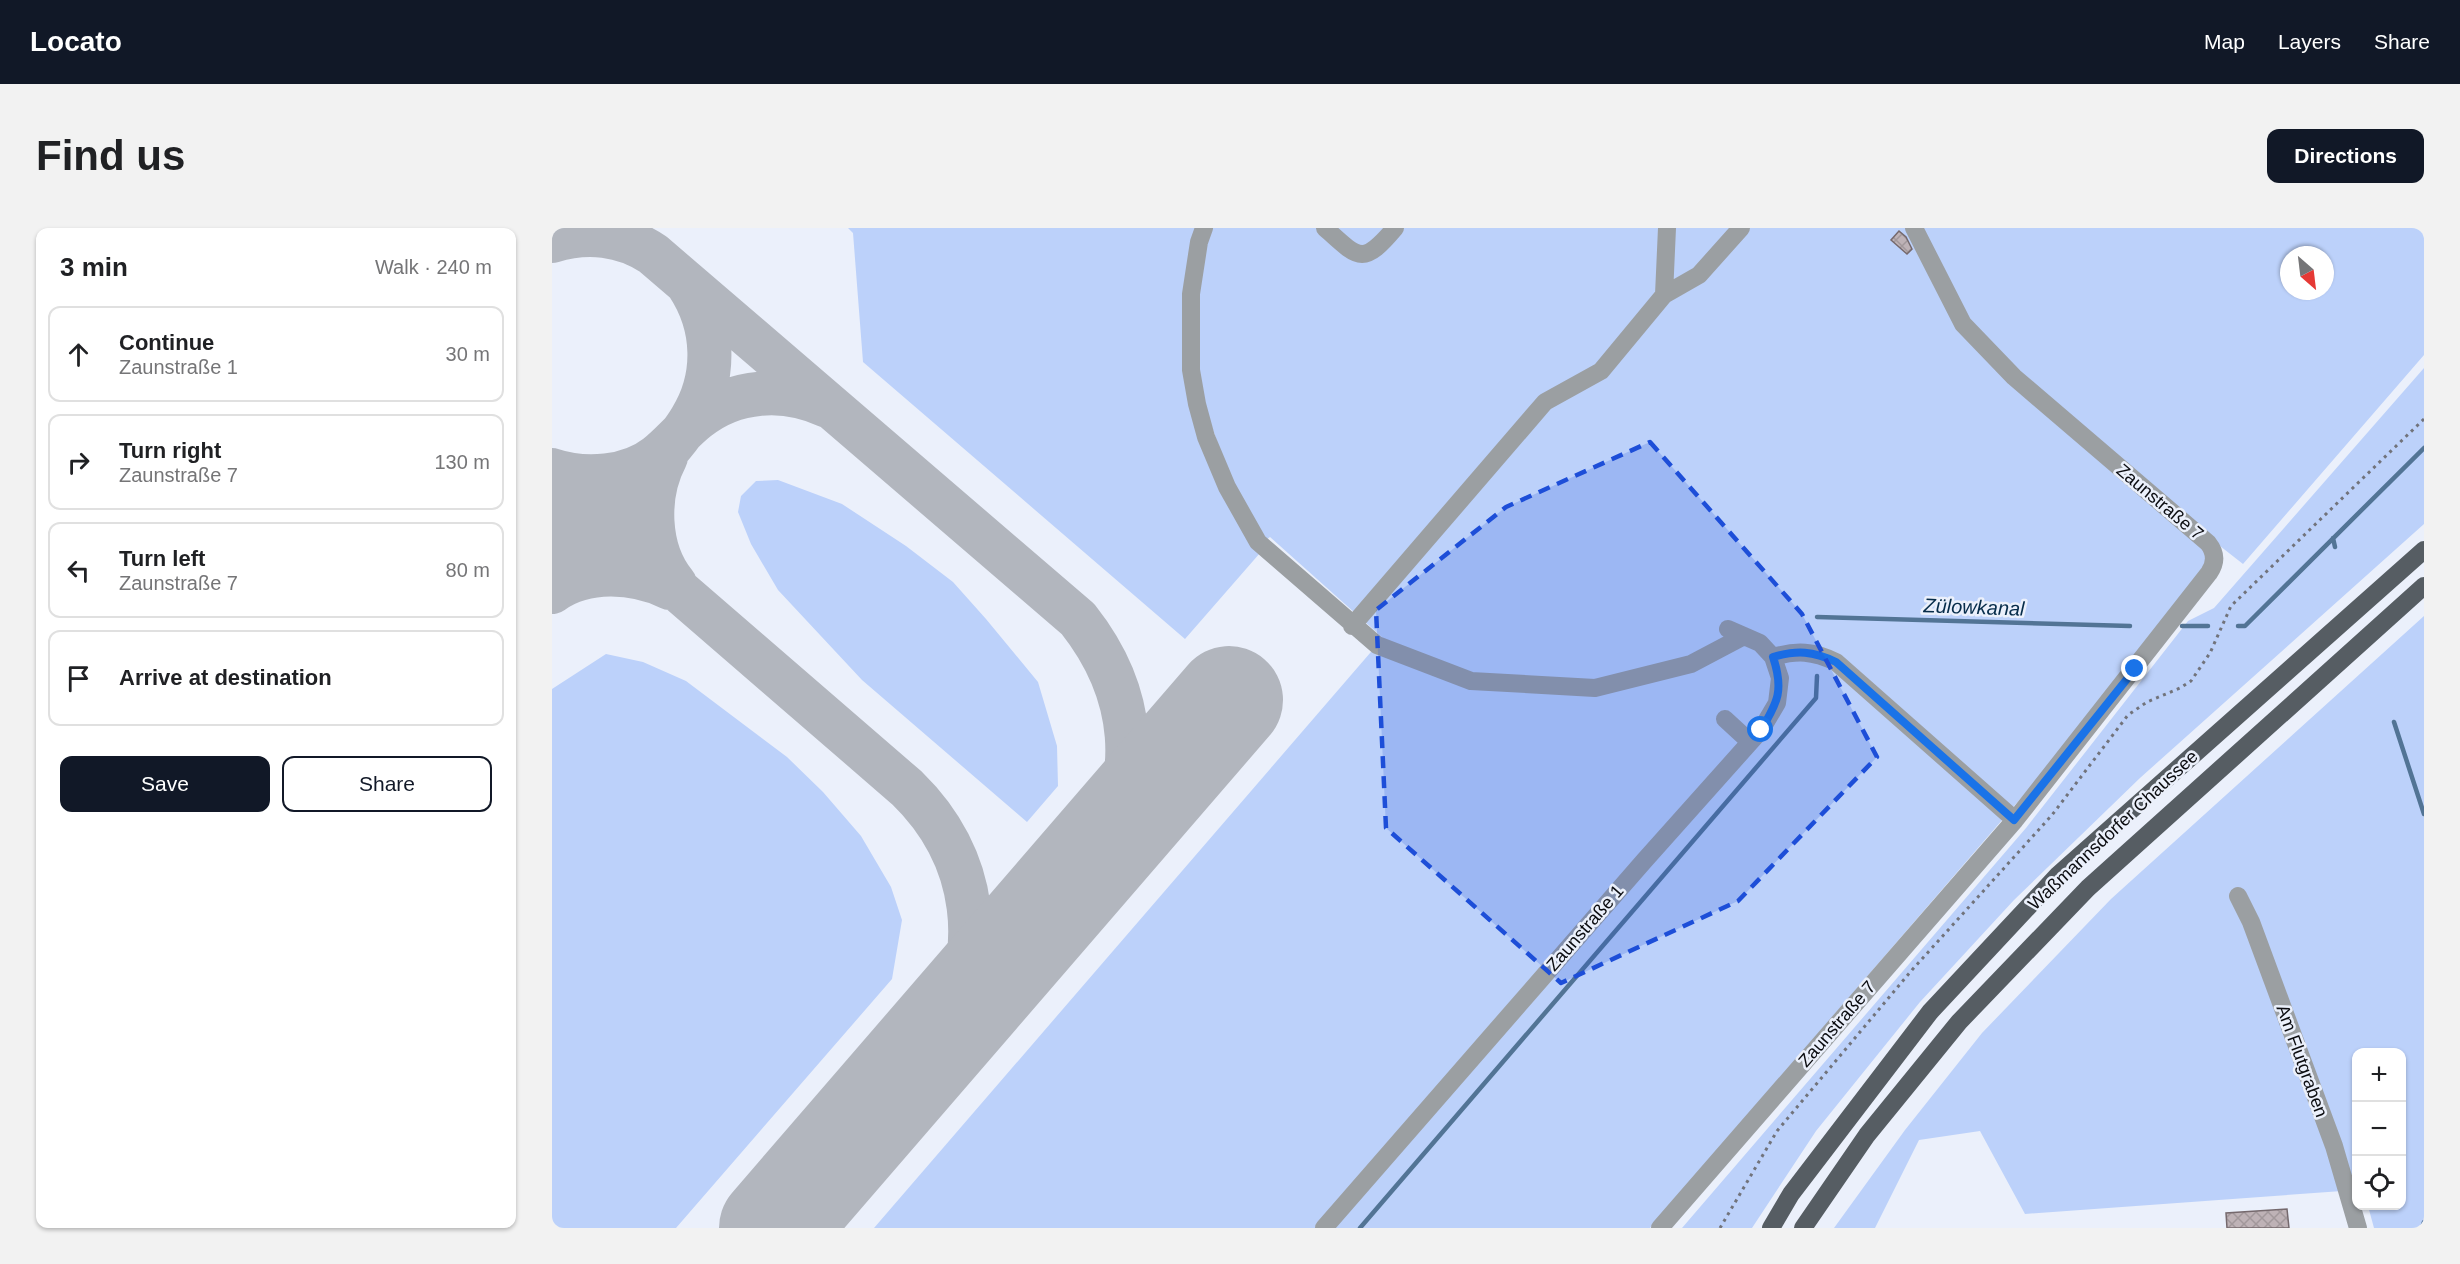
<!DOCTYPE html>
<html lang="en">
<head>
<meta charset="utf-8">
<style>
  body { margin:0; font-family:Arial,sans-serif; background:#f2f2f2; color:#202124 }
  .controls { position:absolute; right:18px; bottom:18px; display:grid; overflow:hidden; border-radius:12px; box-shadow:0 2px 4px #0004 }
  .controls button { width:54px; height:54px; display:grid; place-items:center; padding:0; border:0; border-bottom:2px solid #e0e0e0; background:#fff; color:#202124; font:30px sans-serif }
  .compass { position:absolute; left:1728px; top:18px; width:54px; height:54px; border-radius:50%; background:#fff; box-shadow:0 2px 4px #0004; rotate:152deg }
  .stop { position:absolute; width:18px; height:18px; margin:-14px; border:4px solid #1a73e8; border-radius:50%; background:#fff }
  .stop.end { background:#1a73e8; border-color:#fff; box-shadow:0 2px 6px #0008 }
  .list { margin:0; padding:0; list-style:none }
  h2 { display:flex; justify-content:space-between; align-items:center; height:78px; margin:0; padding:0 24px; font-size:26px }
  h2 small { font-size:20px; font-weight:400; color:#757577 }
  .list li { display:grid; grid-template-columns:39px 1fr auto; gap:18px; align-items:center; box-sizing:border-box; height:96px; margin:0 12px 12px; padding:0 12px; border:2px solid #e0e0e0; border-radius:12px }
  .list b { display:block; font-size:22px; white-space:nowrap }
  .list p { margin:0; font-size:20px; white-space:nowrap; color:#757577 }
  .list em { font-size:20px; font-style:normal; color:#757577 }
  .actions { display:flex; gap:12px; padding:18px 24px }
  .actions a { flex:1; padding:14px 0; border:2px solid #111827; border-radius:12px; text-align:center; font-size:21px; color:#111827 }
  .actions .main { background:#111827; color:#fff }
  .icon { flex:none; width:33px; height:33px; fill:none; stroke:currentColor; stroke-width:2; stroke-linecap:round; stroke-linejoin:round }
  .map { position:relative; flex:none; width:1872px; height:1000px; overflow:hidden; border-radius:12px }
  header { display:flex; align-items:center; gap:36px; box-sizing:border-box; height:84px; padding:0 30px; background:#111827; color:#fff }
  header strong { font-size:28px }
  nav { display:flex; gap:33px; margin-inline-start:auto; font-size:21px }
  .intro { display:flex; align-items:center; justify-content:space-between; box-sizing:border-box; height:144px; padding:0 36px }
  h1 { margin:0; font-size:42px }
  .button { padding:15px 27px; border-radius:12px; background:#111827; color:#fff; font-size:21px; font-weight:700 }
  main { display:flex; gap:36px; padding:0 36px }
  aside { flex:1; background:#fff; border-radius:12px; box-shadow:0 2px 4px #0004 }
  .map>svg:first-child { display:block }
  .grass { fill:#bcd1fa; fill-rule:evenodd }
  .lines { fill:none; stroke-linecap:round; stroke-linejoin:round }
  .stream { stroke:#527495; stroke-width:4.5 }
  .taxiway { stroke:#b2b6be; stroke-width:44 }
  .runway { stroke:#b2b6be; stroke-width:108 }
  .building { fill:url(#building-cross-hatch); stroke:#75696d; stroke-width:1.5 }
  .path { stroke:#71737b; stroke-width:3; stroke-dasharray:3 4.5; stroke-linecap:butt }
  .minor { stroke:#9b9fa2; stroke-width:18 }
  .major { stroke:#565d63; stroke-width:18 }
  .route { stroke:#1a73e8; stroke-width:8 }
  .marked { fill:#1d4ed8; fill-opacity:0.2; stroke:#1d4ed8; stroke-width:4.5; stroke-dasharray:12 8; stroke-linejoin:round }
  .labels { text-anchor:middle; stroke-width:5; stroke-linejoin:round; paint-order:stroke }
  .street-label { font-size:18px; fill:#0b0c10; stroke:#ebf0fb }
  .water-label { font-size:20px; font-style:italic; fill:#062c4a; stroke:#ebf0fb }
</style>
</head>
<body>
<header>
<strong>Locato</strong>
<nav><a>Map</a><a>Layers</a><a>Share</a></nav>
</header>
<div class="intro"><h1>Find us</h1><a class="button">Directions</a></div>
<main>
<aside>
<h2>3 min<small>Walk · 240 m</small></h2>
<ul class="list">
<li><svg class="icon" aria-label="ahead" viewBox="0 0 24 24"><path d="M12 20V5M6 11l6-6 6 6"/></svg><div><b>Continue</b><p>Zaunstraße 1</p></div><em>30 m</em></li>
<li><svg class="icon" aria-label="right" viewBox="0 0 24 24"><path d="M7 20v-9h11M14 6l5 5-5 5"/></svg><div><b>Turn right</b><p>Zaunstraße 7</p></div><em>130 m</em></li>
<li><svg class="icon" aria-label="left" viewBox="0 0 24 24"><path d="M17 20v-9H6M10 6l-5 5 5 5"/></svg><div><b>Turn left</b><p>Zaunstraße 7</p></div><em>80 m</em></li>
<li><svg class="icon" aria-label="arrive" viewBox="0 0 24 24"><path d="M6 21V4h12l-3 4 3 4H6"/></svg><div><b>Arrive at destination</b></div></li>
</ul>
<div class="actions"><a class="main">Save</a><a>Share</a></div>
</aside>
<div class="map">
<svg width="1872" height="1000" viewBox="0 0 1872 1000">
  <defs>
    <pattern id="building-cross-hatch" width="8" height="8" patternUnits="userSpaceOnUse" patternTransform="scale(1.5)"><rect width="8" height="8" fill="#beb2b6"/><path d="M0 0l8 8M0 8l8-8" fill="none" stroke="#a2989b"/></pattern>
  </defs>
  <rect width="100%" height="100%" fill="#ebf0fb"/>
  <path class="grass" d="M296,0H643L632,146L708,325L633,411L311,134L301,5Z
    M658,0H1872V127L1691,336L1668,318L1488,548L1098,1000H322L831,410L718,309L714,312L677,248L650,170L645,128L644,70ZM1737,27H1773V63H1737Z
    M1872,140V296L1588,550L1462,672L1368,774L1264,903L1200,1000H1130L1474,600L1636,393L1662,380Z
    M226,252L290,276L354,318L401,354L434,391L486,454L505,518L506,558L475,594L310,452L226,362L199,316L186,284L189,268L204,253Z
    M1872,388V1000H1822L1816,978H1850V824H1804V962L1473,986L1428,903L1367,912L1323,1000H1282L1353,902L1430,805L1559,671Z
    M54,426L91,434L134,453L235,529L271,564L309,608L339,659L350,692L340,751L124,1000H0V461Z"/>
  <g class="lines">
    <path class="stream" d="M1781,310L1783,319
      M1265,389L1578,398
      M1630,398H1656
      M1686,398H1693L1872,220
      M1842,494L1872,586
      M808,1000L1264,470L1265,448
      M1870,1000L1872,994"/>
    <path class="taxiway" d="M0,13C35,2 71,6 101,26L526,391C583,463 594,551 541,629
      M114,229C94,267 95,322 123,356
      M0,242C33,253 77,250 105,228C119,217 131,202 145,191C182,161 233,158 275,178
      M0,253L355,560C425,628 439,726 386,809
      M0,295V316
      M0,356C28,323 56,291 84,258C102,237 125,215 139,191C165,149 163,98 136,57
      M0,364C34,340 82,343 118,360"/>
    <path class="runway" d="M221,1000L677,472"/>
  </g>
  <path class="building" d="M1347,3L1354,9L1360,21L1355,26L1339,12Z
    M1735,981L1737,1000H1675L1674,985Z"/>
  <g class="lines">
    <path class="path" d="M1168,1000L1225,903L1360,742L1500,587L1576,487L1595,474L1628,460L1639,453L1658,425L1679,378L1872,191"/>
    <path class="minor" d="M652,0L647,14L639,66V142L645,176L654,209L675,259L706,314L825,417L919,453L1043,460L1139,436L1192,408
      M773,0C807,31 811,38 843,0
      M1112,67L1147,47L1189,0
      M800,398L993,174L1049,143L1112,67L1115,0
      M1221,429C1245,422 1261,423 1284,434L1463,592
      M1173,491L1198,514
      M1686,668L1699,694L1782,918L1806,1000
      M772,1000L1092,633L1209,502L1225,475L1228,450L1221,429L1208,415L1176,401
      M1108,1000L1463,592L1657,345C1664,335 1664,325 1656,315L1462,149L1411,96L1362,0"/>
    <path class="major" d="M1219,1000L1239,966L1378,784L1506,647L1872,322
      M1251,1000L1315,907L1407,794L1536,660L1872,358"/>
  </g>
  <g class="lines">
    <path class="route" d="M1209,502C1226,474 1232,462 1221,429C1245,422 1261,423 1284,434L1462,592L1583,441"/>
  </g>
  <path class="marked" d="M1098,214L1250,386L1325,529L1186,673L1009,755L834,600L824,382L954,279Z"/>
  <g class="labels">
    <g class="street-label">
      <text transform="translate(1608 274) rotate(40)" y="6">Zaunstraße 7</text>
      <text transform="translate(1561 602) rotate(-43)" y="6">Waßmannsdorfer Chaussee</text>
      <text transform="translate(1033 700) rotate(-49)" y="6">Zaunstraße 1</text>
      <text transform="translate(1285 796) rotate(-49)" y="6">Zaunstraße 7</text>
      <text transform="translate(1750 833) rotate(70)" y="6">Am Flutgraben</text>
    </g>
    <g class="water-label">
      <text transform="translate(1422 379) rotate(2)" y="7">Zülowkanal</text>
    </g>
  </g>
</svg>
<div class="controls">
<button>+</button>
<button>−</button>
<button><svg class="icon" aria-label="locate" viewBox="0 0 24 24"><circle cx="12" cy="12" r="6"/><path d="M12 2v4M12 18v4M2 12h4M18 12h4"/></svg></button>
</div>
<svg class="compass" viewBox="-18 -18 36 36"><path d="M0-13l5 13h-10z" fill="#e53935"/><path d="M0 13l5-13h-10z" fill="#757577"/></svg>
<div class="stop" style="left:1209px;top:502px"></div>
<div class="stop end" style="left:1583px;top:441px"></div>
</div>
</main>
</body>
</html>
